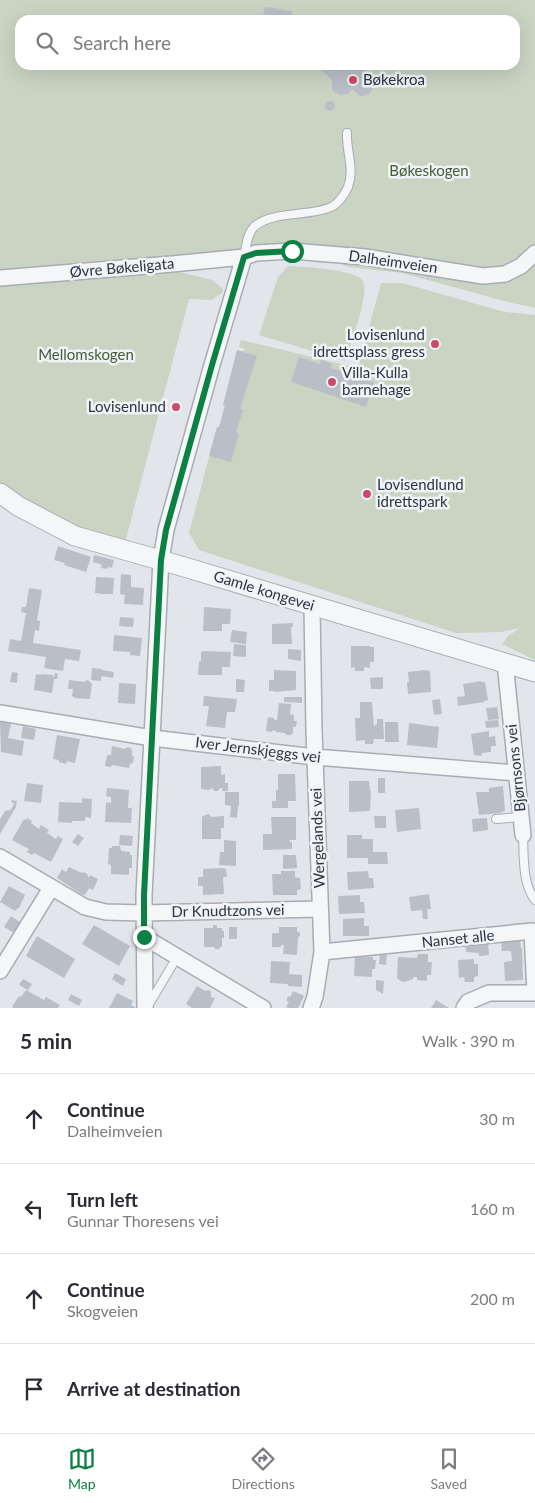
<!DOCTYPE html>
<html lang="en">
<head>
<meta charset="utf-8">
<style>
  body { margin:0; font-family:Lato,sans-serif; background:#f7f7f7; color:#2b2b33 }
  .stop { position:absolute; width:15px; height:15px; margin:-11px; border:4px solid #0b8043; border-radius:50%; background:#fff }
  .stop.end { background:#0b8043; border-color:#fff; box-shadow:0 1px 5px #0008 }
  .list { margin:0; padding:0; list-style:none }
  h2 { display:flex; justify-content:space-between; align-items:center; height:65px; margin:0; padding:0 20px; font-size:21px }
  h2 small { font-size:16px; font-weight:400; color:#7c7c81 }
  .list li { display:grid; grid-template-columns:32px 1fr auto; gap:15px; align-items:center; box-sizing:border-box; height:90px; padding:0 20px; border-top:1px solid #e1e1e2 }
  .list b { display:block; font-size:19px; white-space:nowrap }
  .list p { margin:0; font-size:16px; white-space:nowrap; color:#7c7c81 }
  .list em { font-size:16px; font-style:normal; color:#7c7c81 }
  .icon { flex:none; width:28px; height:28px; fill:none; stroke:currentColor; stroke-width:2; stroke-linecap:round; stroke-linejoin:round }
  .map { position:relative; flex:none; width:535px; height:1008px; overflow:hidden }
  .search { position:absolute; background:#fff; box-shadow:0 5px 20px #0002; left:15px; right:15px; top:15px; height:55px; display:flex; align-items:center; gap:12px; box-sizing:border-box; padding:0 18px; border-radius:15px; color:#7c7c81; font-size:19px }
  .sheet { height:425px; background:#fff }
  nav { display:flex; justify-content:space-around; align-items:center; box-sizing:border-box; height:70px; border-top:1px solid #e1e1e2; background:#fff; font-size:14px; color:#7c7c81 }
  nav a { display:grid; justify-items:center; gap:2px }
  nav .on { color:#0b8043 }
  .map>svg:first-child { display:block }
  .green { fill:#c9d4c3; fill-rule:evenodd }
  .building { fill:#b9bfc7 }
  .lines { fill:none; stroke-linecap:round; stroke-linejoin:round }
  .service-casing { stroke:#a7adb4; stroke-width:10 }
  .minor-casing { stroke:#a7adb4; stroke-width:18 }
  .tertiary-casing { stroke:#a7adb4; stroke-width:21 }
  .service { stroke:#f4f6f8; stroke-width:8 }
  .minor { stroke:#f4f6f8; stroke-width:15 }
  .tertiary { stroke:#f4f6f8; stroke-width:19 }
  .route { stroke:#0b8043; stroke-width:6 }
  .poi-dot { fill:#cd496a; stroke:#f1f4f7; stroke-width:2 }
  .labels { text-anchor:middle; stroke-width:5; stroke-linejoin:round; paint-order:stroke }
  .poi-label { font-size:15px; fill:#2a3542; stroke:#f1f4f7; text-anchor:start }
  .park-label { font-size:15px; fill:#425d37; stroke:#f1f4f7 }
  .street-label { font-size:15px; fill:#2a3542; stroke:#f1f4f7 }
</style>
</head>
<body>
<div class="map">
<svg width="535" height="1008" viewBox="0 0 535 1008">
  <rect width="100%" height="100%" fill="#e2e6ea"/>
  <path class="green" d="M0,0H535V308L508,302L402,273L349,267L288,246L151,265L212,280L223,289L222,293L211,300L189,299L123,550L0,493ZM20,20H515V65H20Z
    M288,266C302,267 356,269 363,281C370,293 350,346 345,361L259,335L278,277Z
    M381,283H402L505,312L535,315V660L502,644L508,636L520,628L501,632L456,633L199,550L189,533L217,427H219L225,406L223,405L237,350L243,351L245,349L239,347L241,340L358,368Z"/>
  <path class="building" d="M265,7L292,11L291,19L285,18L286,20H266L269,15L263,14Z
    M319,65H370L366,72L373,79L374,87L368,95L360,96L352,89L348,94L339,95L332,90V80L320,69Z
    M325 106a5 5 0 1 1 10 0a5 5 0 1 1-10 0Z
    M237,350L257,356L240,409L243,410L236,432L239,434L231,462L209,456L217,427H219L225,405H223Z
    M299,357L320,364L321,360L332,364L331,368L374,382L366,407L291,382Z
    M58,546L91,557L86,572L64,565L65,563L54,560Z
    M94,555L114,560L112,568L108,567L107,569L101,568L102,565L93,562Z
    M121,574L131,575V587L144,588L143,605L124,604L125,595L120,594Z
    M96,577L114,578L113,594H102L95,593Z
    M29,588L42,590L37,620L40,621L39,631L35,630L33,643L81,650L79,661L65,659L63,671L44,668L46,657L8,651L10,639L21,641L26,613L21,612L22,607H26Z
    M204,607L231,609L230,624H222V631H203Z
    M120,617L134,618L133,627L119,626Z
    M293,623V627H291L292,644H272V624Z
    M232,630L247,632L246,644L230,642Z
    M114,635L142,638L140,656L130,655V652L113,651Z
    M234,644L246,645V657L233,656Z
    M351,646H370V647H374V662H370V668L364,667V671H355V667L351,668Z
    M288,649L301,650V661L288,659Z
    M204,651L231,652L230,667H222V675H198L199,661H201V652Z
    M92,668L102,669L101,681L91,680Z
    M102,670L114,672L113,678L101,676Z
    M274,670L296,671V690L274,692V691H269V680H274Z
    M425,670L430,671L431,692L408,694L407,682H409L408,672Z
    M12,672L18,673L17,683L10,682Z
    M55,673L58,674L57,679H54L52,693L34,690L36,674L41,675V674L53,675V677H54Z
    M383,677V689H371L370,678Z
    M236,679L245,680L244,692H236Z
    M69,680L85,682L86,680L90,681V683H92L90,699L75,698L72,696L73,689H68Z
    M481,681V682H485L488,700L484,701V702L458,706L457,697L465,696L463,684Z
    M119,683L136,684L135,704L118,703Z
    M204,696L237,699L235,712H227L225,728L206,726L209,706H203Z
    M284,697H302V703L284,702Z
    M440,699L442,714L434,715L432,700Z
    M360,702H372L374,726L377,724V719H383L384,739H374L373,744H365V740L356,741L355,718H360Z
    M279,703L291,704L290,714L294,715V721H297L296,727H293V734L290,735H286L285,733L276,732V731L273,730L272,732L266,731L268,717L274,718V720H277Z
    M497,707L499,719L488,720L486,708Z
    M498,720L499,727L486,728L485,721Z
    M0,721L11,724L8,738L24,741L22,756L1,752Z
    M385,722H398L399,742H385Z
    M409,723L439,727L437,748L407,745Z
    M23,726L36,729L34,740L21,738Z
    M489,731V737L495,736L496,746H491V752L482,753L481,756L474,755L471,734Z
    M57,735L80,739L75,763L67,761L66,764L59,762V760L53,759Z
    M112,746L125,749L127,747L131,748L132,751V756H134L133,763L130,764L129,768L112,765L111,767L105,766L107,755H111Z
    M221,766V775L225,774V783H228V791H222V788H220L218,791H214L212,788L209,790L201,789V767Z
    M278,774H295L296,801H288V808H272V801H276V790H278Z
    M378,778H385V793H378Z
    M349,781H369L370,791H371L370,811L349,812Z
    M27,783L43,785L41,803L24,801Z
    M503,786L505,811L501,812V813L479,815L476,792H489V788Z
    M107,788L129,790L128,808H132L131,823L105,822L106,802L111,803V797L106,796Z
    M225,792H239V806H238L237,818L230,817L231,806L225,805Z
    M82,798L92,799L91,818L85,817V821H72V823L58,822L59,802L82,803Z
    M12,800L17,801L16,807L0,834V819L6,810L7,811L8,810L10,811L13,806L14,803L11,802Z
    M419,808L421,829L397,832L395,810Z
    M209,814L211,817L224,816V828H221V839H202V817L205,815Z
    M374,816H386V828H375Z
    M271,817H296V840H290V842H292V849L263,850V834H272Z
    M27,818L32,821L31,823L39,829L41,825L49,830L47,833L56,839L58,836L63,839L51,862L34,853L32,855L27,852L29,849L12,840L24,819L26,820Z
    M487,818L488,830L473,832L472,819Z
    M78,834L84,838L78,846L72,842Z
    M120,835L133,836L132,846L119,845Z
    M347,835H362V839H373V852H387L388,864H368V858H347Z
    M224,840L236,841V866L219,865L220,852H224Z
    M112,846H120L121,851L130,852V855H132V868H129V875L111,874V865L108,864L109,848H112Z
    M283,855H296L297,868L283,869Z
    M69,867L82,873L84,872L87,874L89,878L90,875L98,879L93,890L89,888L85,895L81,894L57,878L62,869L66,872Z
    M223,868L226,869L227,877H223L224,894L203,895V886H198V877H203V869Z
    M281,871H295V877L300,878L301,889L297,890V895H273L272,874H281Z
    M368,871L369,878H373L374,888L348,890L347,872Z
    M9,886L25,895L19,908H18L15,911L0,902Z
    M429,894L431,909H427L428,919H423L422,910L411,911L409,897Z
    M360,895V902H364L365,913L339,914L338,896Z
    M11,916L20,922L14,933L4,927Z
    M364,918V926H369V936H343V919Z
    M94,925L130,946L119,966L82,944Z
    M213,925H217V928H222V931H224V938H222V947H220L219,949H215L214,947H204V928H213Z
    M229,927H237V939H229Z
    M279,927H297V931L300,933V936L298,937L297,955L283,954L284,945H281V947H272V933H279Z
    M37,936L75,959L64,978L26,956Z
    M520,938L521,948H522L523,980L505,981L504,962L512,961L511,951H502L501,940Z
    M465,942H488L489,955L479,956V953L466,952Z
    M380,952H387L386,965L379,964Z
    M418,954H428V962H432L431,975H427V981L417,980V977H413V979L408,981L403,982L399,980L397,978L398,957L417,958Z
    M355,956L373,957V960H376L375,969H372V977L354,976Z
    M474,959V964H478V976L474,977V982H465L464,977L459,978L458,960Z
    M271,961L290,962L289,974L302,975V987L288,986V984L270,983Z
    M115,973L126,979L123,986L112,979Z
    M23,979L32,984L28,990L19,985Z
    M376,980L384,981L383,994L376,990Z
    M197,986L205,991L208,990L211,991V997L215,998L210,1008H192L186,1004Z
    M26,990L44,1000L46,997L60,1005L58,1008H14L12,1007L19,996L21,997Z
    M293,991L304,996L298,1008H288L286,1007L289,1002L286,1001L288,996L290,997Z
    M117,993L133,1001L131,1005L136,1008H109Z
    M71,994L82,1000L79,1006L68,1000Z
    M436,1000L449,1008H431Z"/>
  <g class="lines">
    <g class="service-casing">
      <path id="service" d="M244,257C246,247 247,235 253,228C270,210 310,217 331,207C338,204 345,194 348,187C355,168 346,152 347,133
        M496,819L521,817
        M523,835C524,856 522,883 535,900
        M148,1006L177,957"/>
    </g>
    <g class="minor-casing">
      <path id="minor" d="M0,278L172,264L244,257L256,253L292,251L365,257L483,276L505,274L521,266L535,253
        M505,663L523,835
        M0,713L152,738L315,757L517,773
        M0,857L85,907L106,912L143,913L320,909
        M144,937L263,1008
        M322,952L532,931L535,993
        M0,971L51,888
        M145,1008L144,895L161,560L166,530L212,365L244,257
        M311,1008L315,997L322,952L314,730L312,606
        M464,1008L468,1002L489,993H535"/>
    </g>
    <g class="tertiary-casing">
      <path id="tertiary" d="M0,493L18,506L75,536L181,566L535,672"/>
    </g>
    <use href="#service" class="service"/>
    <use href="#minor" class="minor"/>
    <use href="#tertiary" class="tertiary"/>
  </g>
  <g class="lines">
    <path class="route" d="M144,937V895L161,560L166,530L212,365L244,257L256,253L292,251"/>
  </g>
  <g class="poi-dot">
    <circle cx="353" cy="80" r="5"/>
    <circle cx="435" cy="344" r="5"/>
    <circle cx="332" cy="382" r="5"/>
    <circle cx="176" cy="407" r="5"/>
    <circle cx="367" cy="494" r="5"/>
  </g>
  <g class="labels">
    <g class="poi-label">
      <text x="363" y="85">Bøkekroa</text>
      <text x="425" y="340" text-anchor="end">Lovisenlund<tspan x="425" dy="17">idrettsplass gress</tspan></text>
      <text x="342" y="378">Villa-Kulla<tspan x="342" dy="17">barnehage</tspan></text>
      <text x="166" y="412" text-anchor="end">Lovisenlund</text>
      <text x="377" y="490">Lovisendlund<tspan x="377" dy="17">idrettspark</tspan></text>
    </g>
    <g class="park-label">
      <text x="429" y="176">Bøkeskogen</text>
      <text x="86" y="360">Mellomskogen</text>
    </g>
    <g class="street-label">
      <text transform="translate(393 262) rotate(8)" y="5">Dalheimveien</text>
      <text transform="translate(122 268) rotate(-5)" y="5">Øvre Bøkeligata</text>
      <text transform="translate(264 591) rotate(17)" y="5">Gamle kongevei</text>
      <text transform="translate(258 750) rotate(7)" y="5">Iver Jernskjeggs vei</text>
      <text transform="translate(516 768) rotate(-96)" y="5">Bjørnsons vei</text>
      <text transform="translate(318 838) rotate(-92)" y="5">Wergelands vei</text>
      <text transform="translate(228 911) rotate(-1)" y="5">Dr Knudtzons vei</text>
      <text transform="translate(458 939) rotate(-6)" y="5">Nanset alle</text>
    </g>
  </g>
</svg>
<div class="stop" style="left:292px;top:251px"></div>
<div class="stop end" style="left:144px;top:937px"></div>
<div class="search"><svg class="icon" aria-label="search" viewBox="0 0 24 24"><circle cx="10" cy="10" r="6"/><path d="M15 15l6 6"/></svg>Search here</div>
</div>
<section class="sheet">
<h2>5 min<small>Walk · 390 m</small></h2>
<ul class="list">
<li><svg class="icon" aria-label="ahead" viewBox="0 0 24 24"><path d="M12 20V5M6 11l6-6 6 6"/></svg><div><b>Continue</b><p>Dalheimveien</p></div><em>30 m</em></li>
<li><svg class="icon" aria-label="left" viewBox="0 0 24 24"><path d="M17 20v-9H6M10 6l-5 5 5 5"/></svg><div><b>Turn left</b><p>Gunnar Thoresens vei</p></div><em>160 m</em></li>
<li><svg class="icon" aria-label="ahead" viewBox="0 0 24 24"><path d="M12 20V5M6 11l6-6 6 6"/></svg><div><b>Continue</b><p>Skogveien</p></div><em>200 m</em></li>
<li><svg class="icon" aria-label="arrive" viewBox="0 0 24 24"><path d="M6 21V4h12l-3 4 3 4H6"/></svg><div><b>Arrive at destination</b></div></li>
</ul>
</section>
<nav>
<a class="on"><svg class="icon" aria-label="map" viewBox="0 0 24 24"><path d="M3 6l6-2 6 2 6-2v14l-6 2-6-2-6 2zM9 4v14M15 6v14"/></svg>Map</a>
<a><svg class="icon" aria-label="directions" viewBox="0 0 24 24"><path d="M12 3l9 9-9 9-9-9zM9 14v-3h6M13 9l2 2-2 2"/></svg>Directions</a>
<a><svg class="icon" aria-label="saved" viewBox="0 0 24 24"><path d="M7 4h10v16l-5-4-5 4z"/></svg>Saved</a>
</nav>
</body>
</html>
